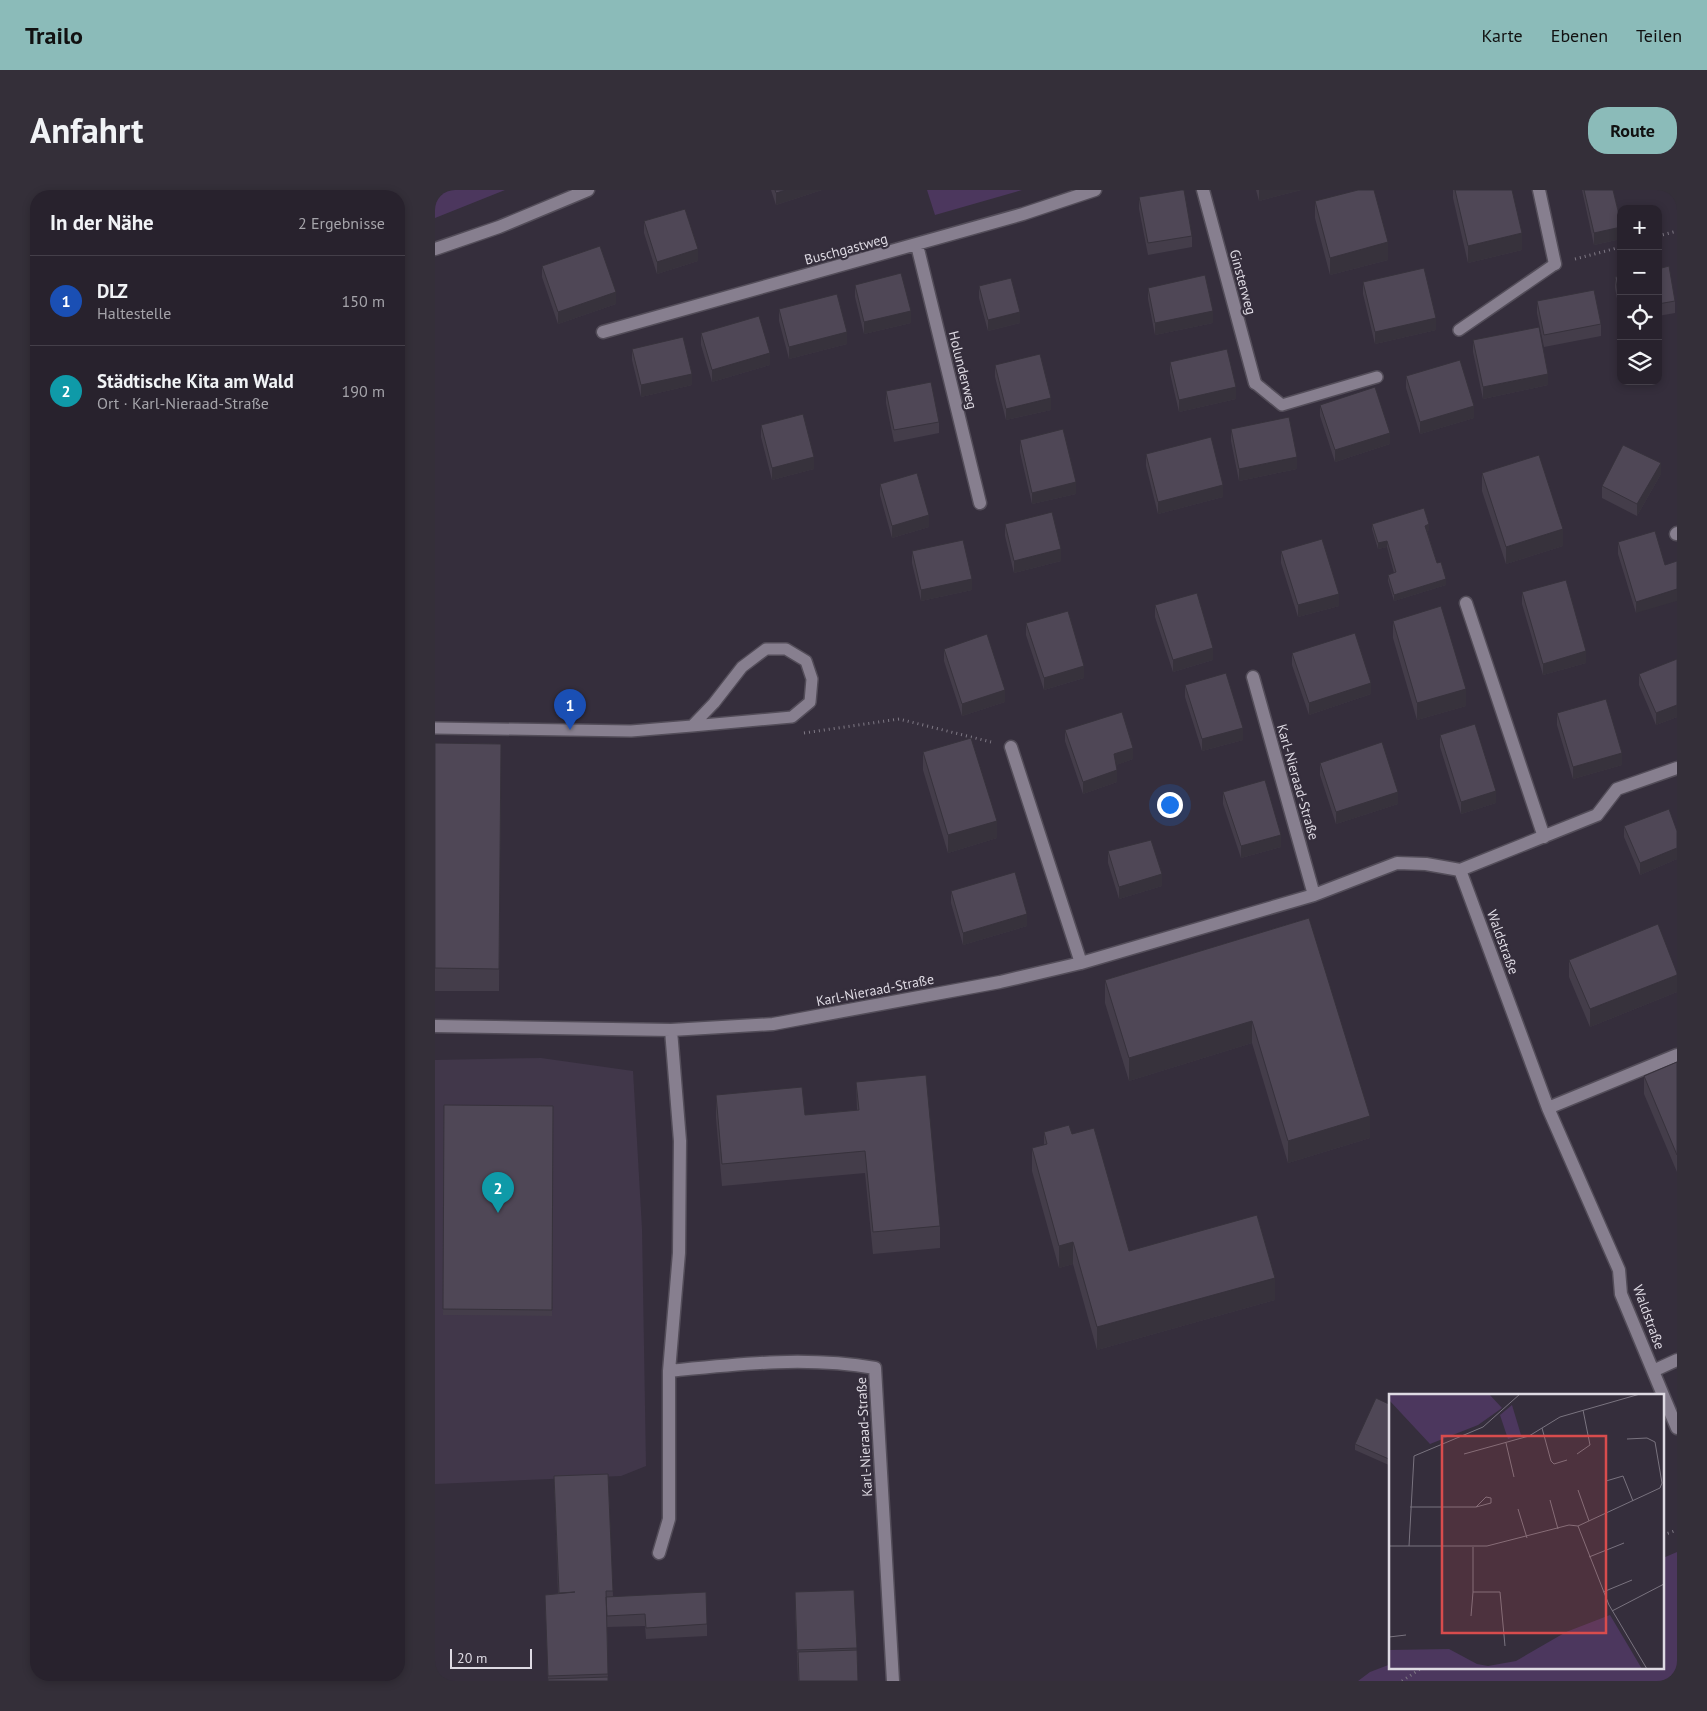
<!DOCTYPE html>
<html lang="de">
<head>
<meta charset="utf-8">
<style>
  body { margin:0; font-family:"PT Sans",sans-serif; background:#342f39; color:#f1f3f6 }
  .controls { position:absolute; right:15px; top:15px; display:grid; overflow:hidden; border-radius:10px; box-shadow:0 2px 8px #0003 }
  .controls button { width:45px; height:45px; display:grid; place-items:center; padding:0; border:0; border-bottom:1px solid #443f49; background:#28222d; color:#f1f3f6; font:25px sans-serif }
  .scale { position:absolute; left:15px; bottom:12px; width:82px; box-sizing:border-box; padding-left:5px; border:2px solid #dedae3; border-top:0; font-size:14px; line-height:18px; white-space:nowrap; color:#dedae3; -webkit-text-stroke:4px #352e3c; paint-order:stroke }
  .you { position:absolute; left:734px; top:614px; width:18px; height:18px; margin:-12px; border:4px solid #fff; border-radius:50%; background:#1a73e8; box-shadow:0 0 0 8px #1a73e833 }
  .badge { display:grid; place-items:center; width:32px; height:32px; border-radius:50%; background:#8bbbb9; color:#fff; font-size:16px; font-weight:700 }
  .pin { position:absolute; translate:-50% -41px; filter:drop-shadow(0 1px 2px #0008) }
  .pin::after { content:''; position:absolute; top:26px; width:18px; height:15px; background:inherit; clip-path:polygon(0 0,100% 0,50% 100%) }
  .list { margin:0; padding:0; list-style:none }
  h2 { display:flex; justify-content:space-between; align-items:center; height:65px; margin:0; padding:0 20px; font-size:21px }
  h2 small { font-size:16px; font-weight:400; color:#a5a4aa }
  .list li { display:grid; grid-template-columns:32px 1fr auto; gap:15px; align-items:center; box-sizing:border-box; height:90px; padding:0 20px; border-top:1px solid #443f49 }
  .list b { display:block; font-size:19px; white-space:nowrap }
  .list p { margin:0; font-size:16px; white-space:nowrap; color:#a5a4aa }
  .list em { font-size:16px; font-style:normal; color:#a5a4aa }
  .icon { flex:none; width:28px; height:28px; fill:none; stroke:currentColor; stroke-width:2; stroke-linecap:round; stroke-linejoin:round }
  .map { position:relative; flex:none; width:1242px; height:1491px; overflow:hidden; border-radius:20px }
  header { display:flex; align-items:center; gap:30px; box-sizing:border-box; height:70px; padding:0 25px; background:#8bbbb9; color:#111 }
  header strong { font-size:24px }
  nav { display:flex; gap:28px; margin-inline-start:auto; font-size:18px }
  .intro { display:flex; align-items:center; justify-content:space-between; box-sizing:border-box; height:120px; padding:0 30px }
  h1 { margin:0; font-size:35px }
  .button { padding:12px 22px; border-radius:20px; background:#8bbbb9; color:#111; font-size:18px; font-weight:700 }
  main { display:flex; gap:30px; padding:0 30px }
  aside { flex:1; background:#28222d; border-radius:20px; box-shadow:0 2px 8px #0003 }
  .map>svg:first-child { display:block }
  .built { fill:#41374a }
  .green { fill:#4c375e }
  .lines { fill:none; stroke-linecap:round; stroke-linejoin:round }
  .lane-casing { stroke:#534d59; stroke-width:14 }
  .street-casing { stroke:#534d59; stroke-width:15 }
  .path { stroke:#7f7985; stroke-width:3; stroke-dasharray:1 4; stroke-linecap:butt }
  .lane { stroke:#877f8f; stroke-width:11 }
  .street { stroke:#877f8f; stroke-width:12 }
  .wall { fill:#443d4a }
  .shaded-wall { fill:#37323c }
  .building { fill:#4f4756; stroke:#37323c }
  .labels { text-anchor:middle; stroke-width:4.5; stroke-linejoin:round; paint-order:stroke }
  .street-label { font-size:14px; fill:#dedae3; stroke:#352e3c }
  .inset-road { fill:none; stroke:#79737f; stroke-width:1 }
  .view { fill:#d84c4d; fill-opacity:0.15; stroke:#d84c4d; stroke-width:2.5 }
  .inset-edge { fill:none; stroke:#dedae3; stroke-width:2.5 }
</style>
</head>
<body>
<header>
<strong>Trailo</strong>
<nav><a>Karte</a><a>Ebenen</a><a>Teilen</a></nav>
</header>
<div class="intro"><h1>Anfahrt</h1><a class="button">Route</a></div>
<main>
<aside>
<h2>In der Nähe<small>2 Ergebnisse</small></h2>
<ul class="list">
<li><span class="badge" style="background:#1a4fb4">1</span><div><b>DLZ</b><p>Haltestelle</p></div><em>150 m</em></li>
<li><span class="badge" style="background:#0f9aa8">2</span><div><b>Städtische Kita am Wald</b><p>Ort · Karl-Nieraad-Straße</p></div><em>190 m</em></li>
</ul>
</aside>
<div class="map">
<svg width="1242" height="1491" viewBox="0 0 1242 1491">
  <rect width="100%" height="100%" fill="#352e3c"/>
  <path class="built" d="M106,868L198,881L207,1039L211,1276L186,1286L0,1294V870Z"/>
  <path class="green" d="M0,0H70L0,28Z
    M492,0H587L500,25Z
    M1242,1362V1491H923L935,1482L956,1474V1477H1228V1368Z"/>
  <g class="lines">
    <g class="lane-casing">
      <path id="lane" d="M1024,140L1120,74
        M820,193L847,215L942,187
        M331,459H351L371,471L377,489L375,512L357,527L257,536L279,513L307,477Z
        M0,538L196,541L257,536"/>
    </g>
    <g class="street-casing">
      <path id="street" d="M768,0L820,193
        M1104,0L1120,74
        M482,55L545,313
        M0,59L64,37L153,0
        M168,142L588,24L660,0
        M1241,344L1242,343
        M1031,413L1109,647
        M818,487L879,705
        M576,557L646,773
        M0,836L236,840L338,834L565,792L646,773L879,705L962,673L991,674L1025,680
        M236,840L245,951L244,1063L234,1181C303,1174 371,1166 440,1178L458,1491
        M1113,918L1242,865
        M1218,1181L1242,1170
        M1228,1205L1186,1104L1184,1080L1113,918L1025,680L1162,625L1182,599L1242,578
        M1228,1205L1242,1238
        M224,1363L234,1329V1181"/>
    </g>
    <path class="path" d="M1223,46L1242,41
      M1140,69L1186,57
      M369,543L464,529L556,552
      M1228,1345L1242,1340
      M967,1491L988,1477"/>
    <use href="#lane" class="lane"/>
    <use href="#street" class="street"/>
  </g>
  <path class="wall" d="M336,0H387L341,15Z
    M821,0H866L824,11Z
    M1018,0H1077L1087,60L1033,73L1018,8Z
    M1147,0H1178L1186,33V49L1159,55Z
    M704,7L757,46V57L713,65L704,19Z
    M880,11L953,70L895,85L880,28Z
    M209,31L263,71L222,84L209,43Z
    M107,76L181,114L123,134L107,87Z
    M1223,79L1240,111V123L1223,126Z
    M1186,86V130L1180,98V87Z
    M928,92L1001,140L940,154L928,104Z
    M420,95L476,133L429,144L420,107Z
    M544,96L585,133L553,141L544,108Z
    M713,98L778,133L720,145L713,109Z
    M1102,111L1166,134V146L1109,157L1102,123Z
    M344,119L412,154L354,169L344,131Z
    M266,143L335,175L277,192L266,155Z
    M1038,150L1113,195L1048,209L1038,162Z
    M197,159L257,195L206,207L197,170Z
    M735,172L801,209L744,222L735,183Z
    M560,175L616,220L571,230L560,187Z
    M971,186L1039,228L985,244L971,198Z
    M451,201L504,232V243L459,252L451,213Z
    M885,215L955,254L900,272L885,226Z
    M326,235L379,279L337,290L326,247Z
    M796,239L862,279L804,291L796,251Z
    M585,250L641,304L597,314L585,262Z
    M711,264L788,307L723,324L711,276Z
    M1047,283L1128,356L1071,374L1047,301Z
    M1226,284L1202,326L1167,308V296Z
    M445,294L494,337L457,348L445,305Z
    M570,334L626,371L579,383L570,346Z
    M937,334L994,340L992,341L1002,373L1011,395L959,411L953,391V385L959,383L952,357L943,359L937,339Z
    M1183,352L1230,375L1201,423L1183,364Z
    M477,361L537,400L486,411L477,373Z
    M846,361L904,416L863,427L846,373Z
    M1087,402L1151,473L1108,485L1087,414Z
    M720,415L778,470L738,482L720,427Z
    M958,431L1031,516L982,530L958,448Z
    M591,433L649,488L609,500L591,445Z
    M509,459L570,512L527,526L509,471Z
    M857,463L936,504L874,525L857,475Z
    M1242,469V527L1221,535L1204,495V484Z
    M750,495L808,550L767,561L750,507Z
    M1122,523L1187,575L1138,589L1122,535Z
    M630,540L698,569L681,575L682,592L648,604L630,551Z
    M1005,545L1061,613L1026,624L1005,557Z
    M0,553L66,554L64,801H0Z
    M488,562L562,648L513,663L488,580Z
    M885,573L963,614L901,634L885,585Z
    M788,602L846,657L806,668L788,614Z
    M1189,636L1242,641V669L1205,685L1189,647Z
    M673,661L727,696L684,709L673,673Z
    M516,701L592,736L528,755L516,713Z
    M874,728L935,948L853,973L817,853L694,891L670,813V790Z
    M1134,770L1242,783V802L1155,837L1134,787Z
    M1242,872V982L1209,904V886Z
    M421,892L505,1036V1058L438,1064L430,983L287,996L281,928V905L370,925L422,920Z
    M9,915L118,916L117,1126L8,1125Z
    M609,942L637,944L694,1061L840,1110L662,1160L638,1074L624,1078L597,981V958L609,955Z
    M956,1215V1276L920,1260V1254Z
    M173,1284L178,1406L272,1434V1446L211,1449L210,1436L172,1437V1433L173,1491H113L110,1405L123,1404L119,1286Z
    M419,1400L423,1491H363L360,1419V1402Z"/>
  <path class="shaded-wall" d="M351,0H387L341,15V3Z
    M824,0H866L824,11Z
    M1186,37V49L1159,55V43Z
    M1087,43V60L1033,73V56Z
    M953,52V70L895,85V68Z
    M263,59V71L222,84V72Z
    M181,102V114L123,134V122Z
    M476,121V133L429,144V132Z
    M778,121V133L720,145V133Z
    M585,122V133L553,141V130Z
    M1001,128V140L940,154V142Z
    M412,142V154L354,169V157Z
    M335,163V175L277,192V180Z
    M257,184V195L206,207V195Z
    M1113,184V195L1048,209V197Z
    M801,197V209L744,222V210Z
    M616,208V220L571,230V219Z
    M1039,216V228L985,244V232Z
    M955,243V254L900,272V260Z
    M379,267V279L337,290V278Z
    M862,267V279L804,291V279Z
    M1226,273V284L1202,326V314Z
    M641,292V304L597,314V303Z
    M788,295V307L723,324V312Z
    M494,325V337L457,348V336Z
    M994,334V340L990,342V336Z
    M1128,339V356L1071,374V357Z
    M952,351V357L943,359V353Z
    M626,359V371L579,383V371Z
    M537,389V400L486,411V400Z
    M1011,389V395L959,411V405Z
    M1242,399V411L1201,423V412Z
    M904,404V416L863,427V415Z
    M778,458V470L738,482V470Z
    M1151,461V473L1108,485V474Z
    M649,476V488L609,500V488Z
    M936,493V504L874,525V513Z
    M1031,499V516L982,530V513Z
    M570,500V512L527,526V514Z
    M1242,515V527L1221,535V523Z
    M808,538V550L767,561V549Z
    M698,558V569L679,576V564Z
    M1187,563V575L1138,589V577Z
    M682,580V592L648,604V592Z
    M1061,601V613L1026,624V612Z
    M963,602V614L901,634V622Z
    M562,631V648L513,663V645Z
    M846,645V657L806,668V656Z
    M1242,658V669L1205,685V673Z
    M727,684V696L684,709V697Z
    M592,724V736L528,755V743Z
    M1242,785V802L1155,837V819Z
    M817,831V853L694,891V868Z
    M935,926V948L853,973V951Z
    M638,1052V1074L624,1078V1056Z
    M840,1088V1110L662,1160V1137Z"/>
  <path class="building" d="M340,0H351L341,3Z
    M746,0H749L757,46L713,53L704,7Z
    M923,0H939L953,52L895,68L880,11Z
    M1020,0H1077L1087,43L1033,56Z
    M1149,0H1178L1186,33V37L1159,43Z
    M250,19L263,59L222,72L209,31Z
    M165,56L181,102L123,122L107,76Z
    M1234,76L1240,111L1223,114V79Z
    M989,78L1001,128L940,142L928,92Z
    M466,83L476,121L429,132L420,95Z
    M770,85L778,121L720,133L713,98Z
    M1186,86V118L1180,87Z
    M576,88L585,122L553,130L544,96Z
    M1159,100L1166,134L1109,145L1102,111Z
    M402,104L412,142L354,157L344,119Z
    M324,126L335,163L277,180L266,143Z
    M1104,137L1113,184L1048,197L1038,150Z
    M248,147L257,184L206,195L197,159Z
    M792,159L801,197L744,210L735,172Z
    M605,164L616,208L571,219L560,175Z
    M1025,170L1039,216L985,232L971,186Z
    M496,192L504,232L459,240L451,201Z
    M940,197L955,243L900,260L885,215Z
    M368,224L379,267L337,278L326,235Z
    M854,227L862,267L804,279L796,239Z
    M628,239L641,292L597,303L585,250Z
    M776,247L788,295L723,312L711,264Z
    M1188,255L1226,273L1202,314L1167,296Z
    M1104,265L1128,339L1071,357L1047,283Z
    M482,283L494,325L457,336L445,294Z
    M989,318L994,334L990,336L1002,373L1006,372L1011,389L959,405L953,385L961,382L952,351L943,353L937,334Z
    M617,322L626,359L579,371L570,334Z
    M1220,341L1230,375L1242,371V399L1201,412L1183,352Z
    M887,349L904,404L863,415L846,361Z
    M528,350L537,389L486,400L477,361Z
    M1131,390L1151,461L1108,474L1087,402Z
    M762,403L778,458L738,470L720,415Z
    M1006,416L1031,499L982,513L958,431Z
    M633,421L649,476L609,488L591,433Z
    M920,443L936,493L874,513L857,463Z
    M552,444L570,500L527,514L509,459Z
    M1242,469V515L1221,523L1204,484Z
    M791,483L808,538L767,549L750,495Z
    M1171,509L1187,563L1138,577L1122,523Z
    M687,522L698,558L679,564L682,580L648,592L630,540Z
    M1040,534L1061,601L1026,612L1005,545Z
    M536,548L562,631L513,645L488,562Z
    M947,552L963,602L901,622L885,573Z
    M0,553L66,554L64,779L0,778Z
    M830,590L846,645L806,656L788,602Z
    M1234,619L1242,641V658L1205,673L1189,636Z
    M716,650L727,684L684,697L673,661Z
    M580,682L592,724L528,743L516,701Z
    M874,728L935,926L853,951L817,831L694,868L670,790Z
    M1223,734L1242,783V785L1155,819L1134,770Z
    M1242,872V965L1209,886Z
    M491,885L505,1036L438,1042L430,961L287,974L281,905L367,897L370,925L424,920L421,892Z
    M9,915L118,916L117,1120L8,1119Z
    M634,935L637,944L659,938L694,1061L822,1025L840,1088L662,1137L638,1052L624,1056L597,958L612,954L609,942Z
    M941,1208L956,1215V1270L920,1254Z
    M173,1284L178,1401H171L173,1484L113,1486L110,1405L140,1402L124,1403L119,1286Z
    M419,1400L422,1458L362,1460L360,1402Z
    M271,1402L272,1434L211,1438L210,1424L172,1426L171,1407Z
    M422,1460L423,1491H364L363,1462Z
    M173,1487V1491H113V1489Z"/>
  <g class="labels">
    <g class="street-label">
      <text transform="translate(411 59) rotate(-15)" y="5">Buschgastweg</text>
      <text transform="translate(808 92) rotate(75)" y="5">Ginsterweg</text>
      <text transform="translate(528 180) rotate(76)" y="5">Holunderweg</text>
      <text transform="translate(863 592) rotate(74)" y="5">Karl-Nieraad-Straße</text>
      <text transform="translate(1068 752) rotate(70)" y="5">Waldstraße</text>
      <text transform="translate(440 800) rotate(-11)" y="5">Karl-Nieraad-Straße</text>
      <text transform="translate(1214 1127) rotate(70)" y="5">Waldstraße</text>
      <text transform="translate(429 1247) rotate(-93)" y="5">Karl-Nieraad-Straße</text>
    </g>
  </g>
  <g transform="translate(954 1204)">
    <rect width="275" height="275" fill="#352e3c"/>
    <path d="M0,0H100L113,14L89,31L41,50L0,6ZM123,11L132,41L119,45L111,21ZM221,221L253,275H0V256L60,255L88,270L99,272L127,267L177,238Z" fill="#4c375e"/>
    <path class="inset-road" d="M153,34L162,67L165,70L178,66M238,45L258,44L266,48L273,89L271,94L189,132L220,211L258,275M117,49L125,83M75,60L140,42L171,23L251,0M188,60L201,51L194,16M217,87L234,82L244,107M189,96L200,127M97,103L102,104V109L87,113ZM161,106L169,135M21,113H87M129,115L138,144M0,152H98L180,131L189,132M20,152L25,62L94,33L131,0M84,153V198H111L116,252M200,163L235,149M214,198L243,186M223,217L275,190M82,222L84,198M0,243L17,241"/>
    <path class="view" d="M53,42H217V239H53Z"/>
    <rect width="275" height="275" class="inset-edge"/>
  </g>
</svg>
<div class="controls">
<button>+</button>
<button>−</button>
<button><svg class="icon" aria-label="locate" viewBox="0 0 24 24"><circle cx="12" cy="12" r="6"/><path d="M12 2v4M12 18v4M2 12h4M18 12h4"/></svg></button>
<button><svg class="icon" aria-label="layers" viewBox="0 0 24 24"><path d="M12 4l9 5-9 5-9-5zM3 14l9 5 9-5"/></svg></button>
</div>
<div class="scale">20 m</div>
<div class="you"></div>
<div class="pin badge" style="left:135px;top:540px;background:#1a4fb4">1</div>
<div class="pin badge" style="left:63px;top:1023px;background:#0f9aa8">2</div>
</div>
</main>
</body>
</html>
